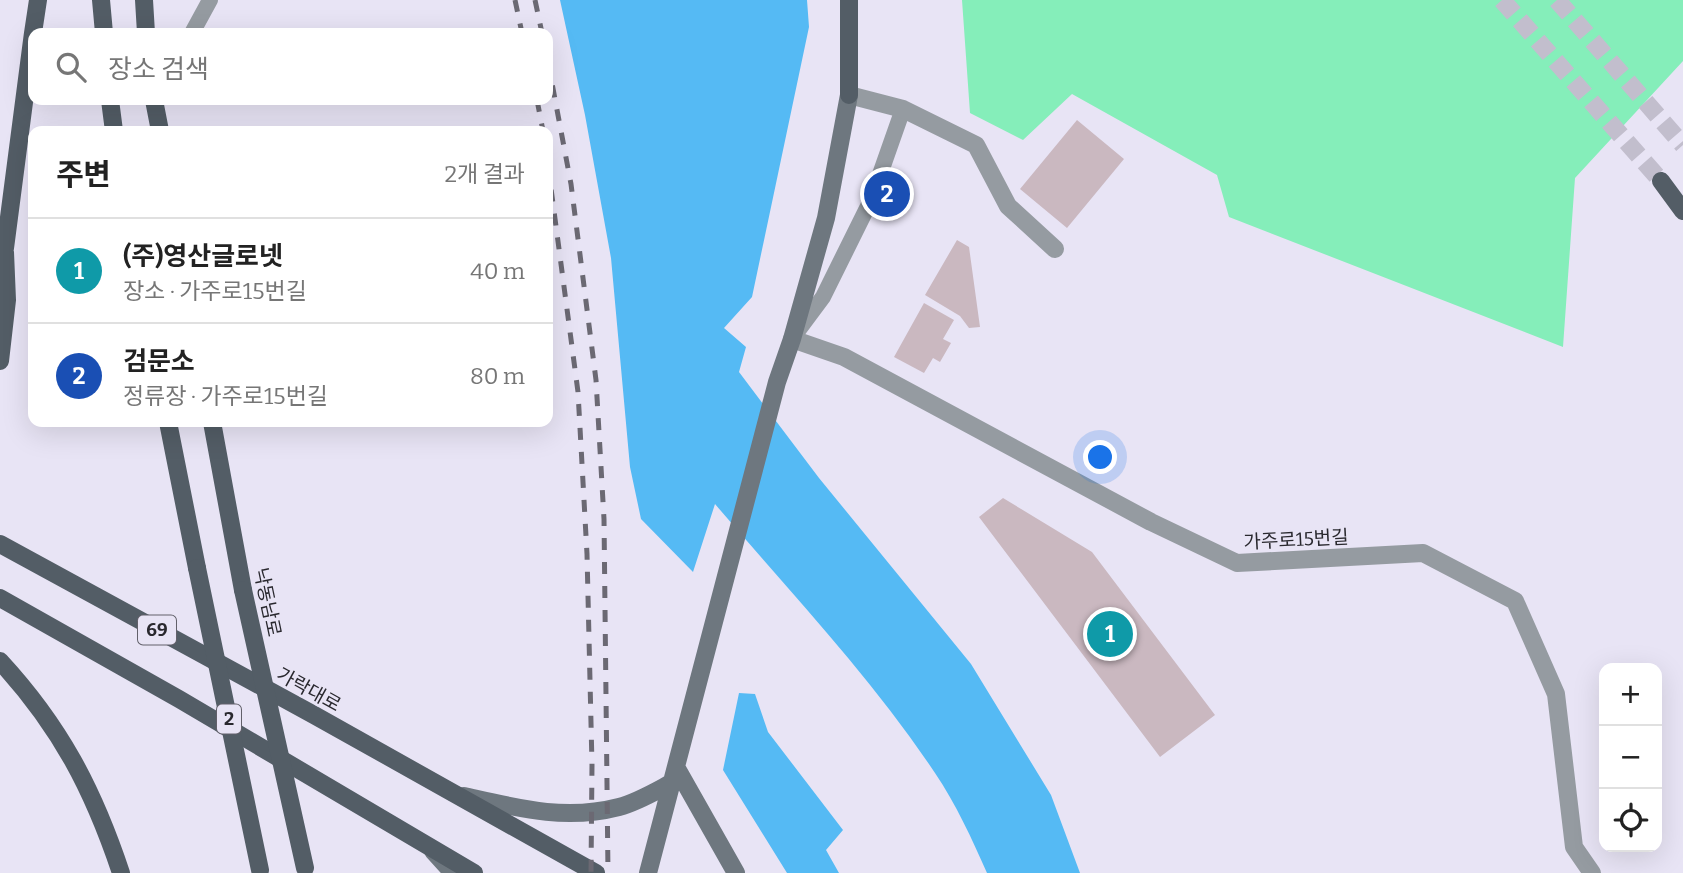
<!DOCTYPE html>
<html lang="ko">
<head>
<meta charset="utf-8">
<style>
  body { margin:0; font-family:Bitter,"Noto Sans KR",serif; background:#f2f2f2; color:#222 }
  .controls { position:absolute; right:21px; bottom:21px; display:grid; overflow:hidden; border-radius:14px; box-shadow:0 7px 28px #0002 }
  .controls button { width:63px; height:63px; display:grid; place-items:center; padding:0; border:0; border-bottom:2px solid #e0e0e0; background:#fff; color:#222; font:35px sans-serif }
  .you { position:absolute; left:1101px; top:458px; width:24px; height:24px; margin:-18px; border:5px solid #fff; border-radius:50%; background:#1a73e8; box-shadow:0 0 0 10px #1a73e833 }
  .badge { display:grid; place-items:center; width:46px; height:46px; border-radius:50%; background:#066091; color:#fff; font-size:23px; font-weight:700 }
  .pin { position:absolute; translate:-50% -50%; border:4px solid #fff; box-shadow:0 2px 7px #0006 }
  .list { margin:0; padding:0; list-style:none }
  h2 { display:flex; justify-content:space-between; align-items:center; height:91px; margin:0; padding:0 28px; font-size:30px }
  h2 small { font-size:23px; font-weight:400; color:#767676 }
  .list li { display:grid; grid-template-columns:46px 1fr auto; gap:21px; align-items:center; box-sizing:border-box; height:105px; padding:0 28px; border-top:2px solid #e0e0e0 }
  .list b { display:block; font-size:26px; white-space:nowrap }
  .list p { margin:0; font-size:23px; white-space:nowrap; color:#767676 }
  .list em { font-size:23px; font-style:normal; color:#767676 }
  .icon { flex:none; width:38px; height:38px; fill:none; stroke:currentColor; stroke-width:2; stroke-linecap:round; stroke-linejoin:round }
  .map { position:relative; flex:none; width:1683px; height:873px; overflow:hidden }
  .search { position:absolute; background:#fff; box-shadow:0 7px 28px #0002; left:28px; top:28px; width:525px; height:77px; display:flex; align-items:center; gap:18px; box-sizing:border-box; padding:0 24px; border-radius:14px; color:#767676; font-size:26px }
  .panel { position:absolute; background:#fff; box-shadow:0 7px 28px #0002; left:28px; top:126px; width:525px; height:301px; border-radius:14px }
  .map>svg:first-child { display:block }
  .green { fill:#85eeba }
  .water { fill:#55baf4 }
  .building { fill:#cab8c0 }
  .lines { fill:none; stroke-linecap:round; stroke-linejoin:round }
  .primary-tunnel { stroke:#c2becd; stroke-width:18; stroke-dasharray:18 9; stroke-linecap:butt }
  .service { stroke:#959ba1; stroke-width:16 }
  .minor { stroke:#959ba1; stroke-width:18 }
  .secondary { stroke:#6e777f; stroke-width:18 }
  .primary { stroke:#535d66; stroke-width:18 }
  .rail { stroke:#6b6973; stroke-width:5; stroke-dasharray:12 12; stroke-linecap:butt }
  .primary-bridge { stroke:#535d66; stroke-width:18 }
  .labels { text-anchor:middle; stroke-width:5; stroke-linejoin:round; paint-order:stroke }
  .shield { fill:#e8e4f5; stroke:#62606a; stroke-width:2 }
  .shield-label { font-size:18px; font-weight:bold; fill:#29282e }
  .street-label { font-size:19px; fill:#29282e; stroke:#e8e4f5 }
</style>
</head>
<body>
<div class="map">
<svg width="1683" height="873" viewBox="0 0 1683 873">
  <rect width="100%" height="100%" fill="#e8e4f5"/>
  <path class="green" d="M962,0H1683V61L1575,178L1563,347L1229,217L1217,175L1072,94L1023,140L970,113Z"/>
  <path class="water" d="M560,0H807L809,27L752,297L724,328L746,347L739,372L819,478L971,664L1051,795L1080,873H987C972,839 956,804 935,773C871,677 790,592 715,504L693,572L641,519L630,467L611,258L585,115Z
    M739,693L755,694L768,732L843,830L826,850L839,873H787L723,770Z"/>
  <path class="building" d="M1077,120L1124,159L1067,228L1020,189Z
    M957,240L969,247L980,327L969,328L960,316L925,295Z
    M924,303L954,320L943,339L951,343L940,362L933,358L924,373L894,357Z
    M1003,498L1092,552L1215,715L1160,757L979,517Z"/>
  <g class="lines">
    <path class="primary-tunnel" d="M1502,0L1661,181
      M1557,0L1683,145"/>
    <path class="service" d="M192,33L210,0
      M794,336L823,297L871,200L903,109"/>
    <path class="minor" d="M849,95L903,109L976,145L1008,206L1055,249
      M792,339L844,357L1151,522L1237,563L1423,553L1515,601L1556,694L1574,847L1592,873"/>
    <path class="secondary" d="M676,767L736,873
      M464,796C517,808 565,821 619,807C638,802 656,791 673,782
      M433,851L453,873
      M648,873L777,382L792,339L826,218L849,95"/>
    <path class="primary" d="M101,0L104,33
      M144,0L146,33
      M33,33L38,0
      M849,95V0
      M110,100L114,131
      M154,100L160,131
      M1661,181L1683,211
      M0,263L5,248L33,33
      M0,361L7,300L5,252
      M168,422L197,568
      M212,422L243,590
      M0,544L314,715L596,873
      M0,598L179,699L474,873
      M0,661C60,726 93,789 121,873"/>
    <path class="rail" d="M515,0L522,33
      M535,0L542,33
      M548,62L571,184L596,380L604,519L608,873
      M537,100L543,131
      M548,166L578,392L587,554L592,765L591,873"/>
    <path class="primary-bridge" d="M197,568L260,870
      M243,590L305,868"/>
  </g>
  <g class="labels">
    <g class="shield">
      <rect x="138" y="615.5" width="38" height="29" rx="5"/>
      <rect x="217" y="704.5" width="24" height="29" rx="5"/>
    </g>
    <g class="shield-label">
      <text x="157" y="636">69</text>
      <text x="229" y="725">2</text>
    </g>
    <g class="street-label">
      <text transform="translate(1296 539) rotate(-3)" y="7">가주로15번길</text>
      <text transform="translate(268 602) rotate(78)" y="7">낙동남로</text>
      <text transform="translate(309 689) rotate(29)" y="7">가락대로</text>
    </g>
  </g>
</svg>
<div class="controls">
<button>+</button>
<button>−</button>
<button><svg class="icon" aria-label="locate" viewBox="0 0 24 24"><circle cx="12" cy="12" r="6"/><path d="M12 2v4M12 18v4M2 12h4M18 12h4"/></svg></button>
</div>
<div class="you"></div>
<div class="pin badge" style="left:1110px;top:634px;background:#0f9aa8">1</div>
<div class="pin badge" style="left:887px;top:194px;background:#1a4fb4">2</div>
<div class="search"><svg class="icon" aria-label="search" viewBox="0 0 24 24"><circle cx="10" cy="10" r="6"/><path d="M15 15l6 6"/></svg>장소 검색</div>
<section class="panel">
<h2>주변<small>2개 결과</small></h2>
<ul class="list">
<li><span class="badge" style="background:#0f9aa8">1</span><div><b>(주)영산글로넷</b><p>장소 · 가주로15번길</p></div><em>40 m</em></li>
<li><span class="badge" style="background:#1a4fb4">2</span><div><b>검문소</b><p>정류장 · 가주로15번길</p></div><em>80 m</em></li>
</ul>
</section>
</div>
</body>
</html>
